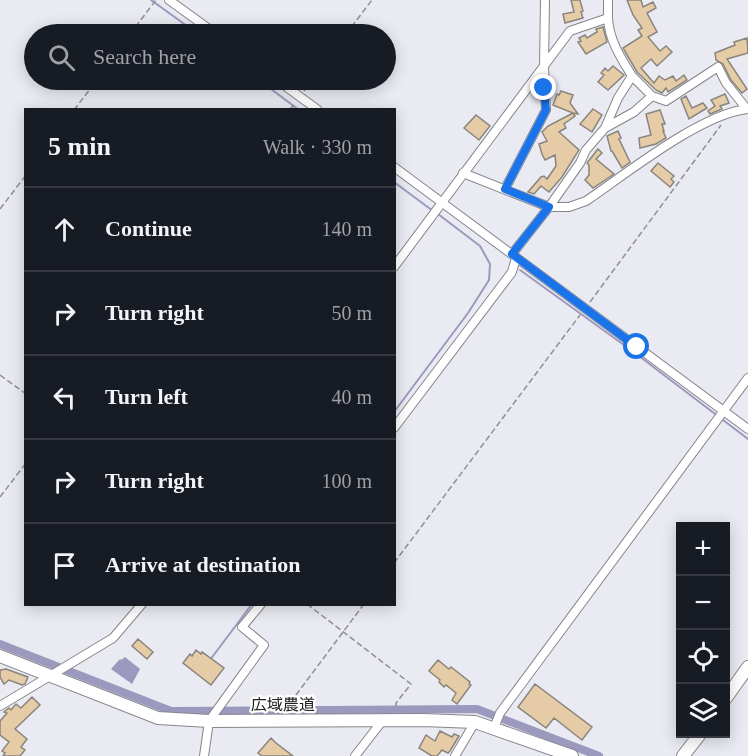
<!DOCTYPE html>
<html lang="en">
<head>
<meta charset="utf-8">
<style>
  body { margin:0; font-family:"Times New Roman","Noto Sans JP",serif; background:#20242c; color:#f1f3f6 }
  .controls { position:absolute; right:18px; bottom:18px; display:grid; overflow:hidden; border-radius:0px; box-shadow:0 3px 15px #0003 }
  .controls button { width:54px; height:54px; display:grid; place-items:center; padding:0; border:0; border-bottom:2px solid #363941; background:#171b24; color:#f1f3f6; font:30px sans-serif }
  .stop { position:absolute; width:18px; height:18px; margin:-14px; border:4px solid #1a73e8; border-radius:50%; background:#fff }
  .stop.end { background:#1a73e8; border-color:#fff; box-shadow:0 2px 6px #0008 }
  .list { margin:0; padding:0; list-style:none }
  h2 { display:flex; justify-content:space-between; align-items:center; height:78px; margin:0; padding:0 24px; font-size:26px }
  h2 small { font-size:20px; font-weight:400; color:#9ea1a6 }
  .list li { display:grid; grid-template-columns:39px 1fr auto; gap:18px; align-items:center; box-sizing:border-box; height:84px; padding:0 24px; border-top:2px solid #363941 }
  .list b { display:block; font-size:22px; white-space:nowrap }
  .list em { font-size:20px; font-style:normal; color:#9ea1a6 }
  .icon { flex:none; width:33px; height:33px; fill:none; stroke:currentColor; stroke-width:2; stroke-linecap:round; stroke-linejoin:round }
  .map { position:relative; flex:none; width:748px; height:756px; overflow:hidden }
  .search { position:absolute; background:#171b24; box-shadow:0 3px 15px #0003; left:24px; top:24px; width:372px; height:66px; display:flex; align-items:center; gap:15px; box-sizing:border-box; padding:0 21px; border-radius:33px; color:#9ea1a6; font-size:22px }
  .panel { position:absolute; background:#171b24; box-shadow:0 3px 15px #0003; left:24px; top:108px; width:372px; height:498px; border-radius:0px }
  .map>svg:first-child { display:block }
  .water { fill:#9c99bf }
  .lines { fill:none; stroke-linecap:round; stroke-linejoin:round }
  .stream { stroke:#9c99bf; stroke-width:2 }
  .canal { stroke:#9c99bf; stroke-width:8 }
  .building { fill:#e5cca7; stroke:#89847d; stroke-width:1.5 }
  .street-casing { stroke:#85858c; stroke-width:10 }
  .secondary-casing { stroke:#85858c; stroke-width:14 }
  .path { stroke:#8f8f95; stroke-width:1.5; stroke-dasharray:6 3; stroke-linecap:butt }
  .street { stroke:#fff; stroke-width:8 }
  .secondary { stroke:#fff; stroke-width:12 }
  .route { stroke:#1a73e8; stroke-width:8 }
  .labels { text-anchor:middle; stroke-width:4.5; stroke-linejoin:round; paint-order:stroke }
  .street-label { font-size:16px; fill:#212124; stroke:#fff }
</style>
</head>
<body>
<div class="map">
<svg width="748" height="756" viewBox="0 0 748 756">
  <rect width="100%" height="100%" fill="#eaeaf2"/>
  <path class="water" d="M125,657L140,669L132,684L111,669L120,659L121,660Z"/>
  <g class="lines">
    <path class="stream" d="M151,0L198,34
      M259,80L299,110
      M394,182L433,211
      M520,270L635,353L748,439
      M394,412L468,313L489,280L490,264L480,246L438,214
      M210,660L252,604"/>
    <path class="canal" d="M0,644L171,711L477,709L599,756"/>
  </g>
  <path class="building" d="M571,0H580L583,11L581,12L583,18L565,23L563,14L574,12Z
    M627,0H641L643,7L653,2L656,8L647,13L657,32L648,37L660,51L666,46L672,52L657,66L651,59L641,68L654,83L659,76L665,80L673,76L676,81L684,75L687,80L668,92L666,88L662,93L656,90L637,72L623,48L642,36L638,30L642,28L633,15Z
    M603,27L607,42L586,54L578,42L581,41L579,38L585,35L587,38L597,32L596,29Z
    M747,38L748,53L727,59L747,89L742,93L731,80L723,64L716,60L715,53L735,45L734,42Z
    M613,66L624,75L608,90L598,82L604,75L601,73L605,68L608,71Z
    M561,91L573,95L570,103L578,114L573,113L575,116L564,124L566,128L559,132L579,150L562,177L549,192L541,186L534,194L528,192L541,177L544,176L547,179L556,166L555,155L545,160L542,154L539,144L547,141L542,132L548,126L573,113L553,105L557,94L559,95Z
    M725,94L729,103L720,106L722,109L710,114L708,111L715,106L711,100Z
    M686,96L692,108L703,103L707,108L689,119L681,99Z
    M593,109L602,115L592,132L580,124Z
    M660,110L665,124H662L664,131H663L666,138L656,144L640,148L639,138L651,135L646,114Z
    M476,115L490,126L479,140L464,128Z
    M618,131L621,138L619,139L630,162L622,168L612,151H611L607,136Z
    M598,149L602,153L596,159L614,174L593,188L585,180L589,175V165L587,163Z
    M658,163L674,176L671,179L674,182L670,187L651,171Z
    M138,639L153,652L147,659L132,646Z
    M196,650L201,654L202,652L224,668L211,685L183,663L190,654L192,656Z
    M438,660L449,669L451,667L470,682L469,684L471,685L457,704L452,700L456,693L446,685L444,687L439,682L440,680L429,671Z
    M6,669L28,677L25,684L22,685L9,680L4,684L0,677V670Z
    M535,684L592,727L582,740L554,718L546,728L518,707Z
    M32,697L40,705L15,729L27,739L21,747L25,750L20,756H3L5,753L2,751L9,742L0,735V721L7,713L4,712L9,708L11,710L16,704L21,708Z
    M440,731L452,737L454,734L459,736L450,751L448,753L442,750L437,756H432L419,748L426,735L435,741Z
    M271,738L276,743L293,756H262L258,753Z"/>
  <g class="lines">
    <g class="street-casing">
      <path id="street" d="M169,0L216,34
        M632,76L652,96L666,101L718,67L726,83L746,108
        M277,80L318,110
        M605,128L634,112L652,96
        M394,167L748,429
        M463,173L549,207H569L586,201C626,174 702,113 748,109
        M505,189L546,110L544,67L545,0
        M512,254L549,207L580,163L586,150L605,128L618,98L632,76C621,58 609,40 608,18
        M394,267L570,31L608,18V0
        M394,428L512,272L516,258
        M0,706L113,638L142,604
        M494,728L500,713L748,378
        M204,756L209,721L264,645L242,627L261,604
        M355,756L383,720
        M455,756L475,722"/>
    </g>
    <g class="secondary-casing">
      <path id="secondary" d="M0,656L158,718L209,721L423,720L475,722L572,756
        M726,698L748,667
        M683,756L700,734"/>
    </g>
    <path class="path" d="M130,34L156,0
      M346,34L372,0
      M304,91L313,80
      M74,110L97,80
      M290,110L294,104
      M0,209L26,175
      M590,302L721,125
      M0,375L26,394
      M0,497L26,463
      M394,563L580,315
      M307,604L411,684L396,703V710
      M287,710V707L364,604"/>
    <use href="#street" class="street"/>
    <use href="#secondary" class="secondary"/>
  </g>
  <g class="lines">
    <path class="route" d="M544,88L546,110L505,189L549,207L512,254L637,347"/>
  </g>
  <g class="labels">
    <g class="street-label">
      <text x="283" y="710">広域農道</text>
    </g>
  </g>
</svg>
<div class="controls">
<button>+</button>
<button>−</button>
<button><svg class="icon" aria-label="locate" viewBox="0 0 24 24"><circle cx="12" cy="12" r="6"/><path d="M12 2v4M12 18v4M2 12h4M18 12h4"/></svg></button>
<button><svg class="icon" aria-label="layers" viewBox="0 0 24 24"><path d="M12 4l9 5-9 5-9-5zM3 14l9 5 9-5"/></svg></button>
</div>
<div class="stop" style="left:637px;top:347px"></div>
<div class="stop end" style="left:544px;top:88px"></div>
<div class="search"><svg class="icon" aria-label="search" viewBox="0 0 24 24"><circle cx="10" cy="10" r="6"/><path d="M15 15l6 6"/></svg>Search here</div>
<section class="panel">
<h2>5 min<small>Walk · 330 m</small></h2>
<ul class="list">
<li><svg class="icon" aria-label="ahead" viewBox="0 0 24 24"><path d="M12 20V5M6 11l6-6 6 6"/></svg><div><b>Continue</b></div><em>140 m</em></li>
<li><svg class="icon" aria-label="right" viewBox="0 0 24 24"><path d="M7 20v-9h11M14 6l5 5-5 5"/></svg><div><b>Turn right</b></div><em>50 m</em></li>
<li><svg class="icon" aria-label="left" viewBox="0 0 24 24"><path d="M17 20v-9H6M10 6l-5 5 5 5"/></svg><div><b>Turn left</b></div><em>40 m</em></li>
<li><svg class="icon" aria-label="right" viewBox="0 0 24 24"><path d="M7 20v-9h11M14 6l5 5-5 5"/></svg><div><b>Turn right</b></div><em>100 m</em></li>
<li><svg class="icon" aria-label="arrive" viewBox="0 0 24 24"><path d="M6 21V4h12l-3 4 3 4H6"/></svg><div><b>Arrive at destination</b></div></li>
</ul>
</section>
</div>
</body>
</html>
